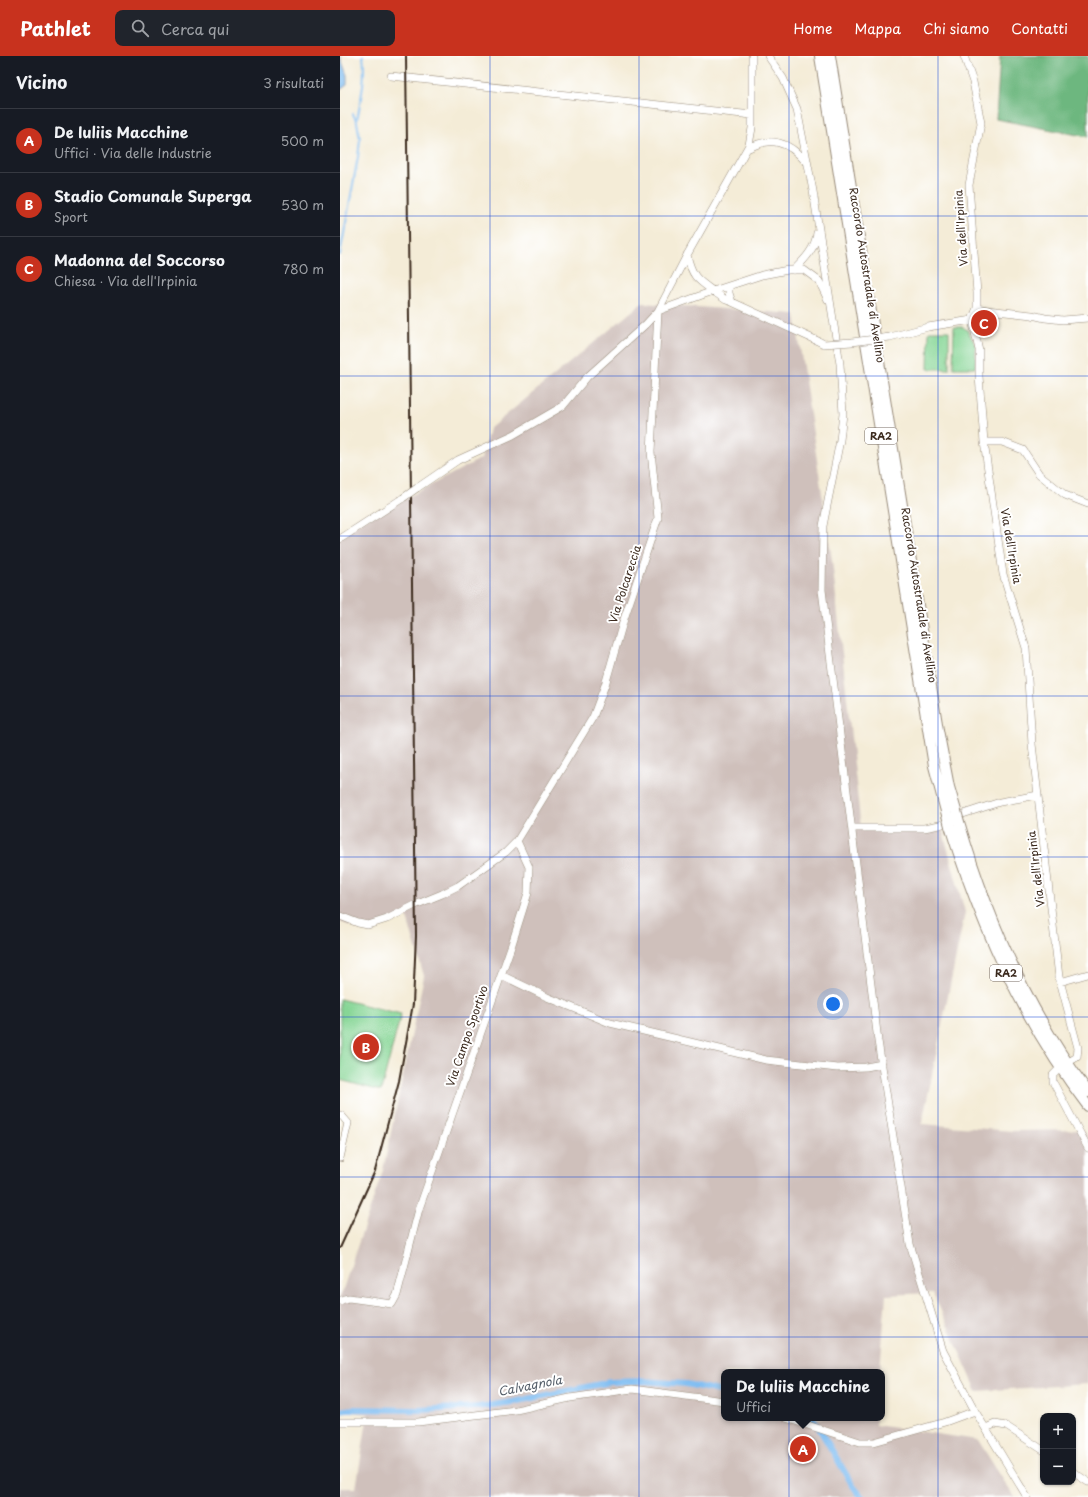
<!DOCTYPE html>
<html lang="it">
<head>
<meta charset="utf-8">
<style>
  body { margin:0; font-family:"Playpen Sans",sans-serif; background:#20242c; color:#f1f3f6 }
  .controls { position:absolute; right:12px; bottom:12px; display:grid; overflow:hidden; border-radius:8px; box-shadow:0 1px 3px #0004 }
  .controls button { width:36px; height:36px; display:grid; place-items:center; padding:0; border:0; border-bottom:1px solid #363941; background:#171b24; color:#f1f3f6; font:20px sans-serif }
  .you { position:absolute; left:493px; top:948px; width:14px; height:14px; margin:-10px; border:3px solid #fff; border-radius:50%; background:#1a73e8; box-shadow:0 0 0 6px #1a73e833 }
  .badge { display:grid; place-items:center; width:26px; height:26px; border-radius:50%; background:#c8321e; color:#fff; font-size:13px; font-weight:700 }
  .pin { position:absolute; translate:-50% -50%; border:2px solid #fff; box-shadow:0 1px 4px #0006 }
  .popup { position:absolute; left:381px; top:1313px; width:164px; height:52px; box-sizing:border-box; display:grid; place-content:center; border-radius:8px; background:#171b24; filter:drop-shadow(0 1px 3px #0005); font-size:13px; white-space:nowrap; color:#9ea1a6 }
  .popup b { font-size:15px; color:#f1f3f6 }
  .popup::after { content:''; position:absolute; left:50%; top:100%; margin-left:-8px; border:8px solid transparent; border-top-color:#171b24 }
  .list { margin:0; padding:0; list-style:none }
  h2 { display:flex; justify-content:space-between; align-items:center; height:52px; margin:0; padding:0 16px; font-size:17px }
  h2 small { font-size:13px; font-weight:400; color:#9ea1a6 }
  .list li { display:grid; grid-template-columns:26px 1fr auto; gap:12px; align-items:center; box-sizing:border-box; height:64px; padding:0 16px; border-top:1px solid #363941 }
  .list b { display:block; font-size:15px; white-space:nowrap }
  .list p { margin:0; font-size:13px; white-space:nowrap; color:#9ea1a6 }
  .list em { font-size:13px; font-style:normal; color:#9ea1a6 }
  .icon { flex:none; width:22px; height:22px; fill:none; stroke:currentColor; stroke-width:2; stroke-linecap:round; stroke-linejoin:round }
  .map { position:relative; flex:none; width:748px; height:1441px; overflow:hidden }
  header { display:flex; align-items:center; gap:24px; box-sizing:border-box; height:56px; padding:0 20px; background:#c8321e; color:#fff }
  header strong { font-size:19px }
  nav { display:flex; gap:22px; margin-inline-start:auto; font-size:14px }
  .search { width:280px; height:36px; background:#20242c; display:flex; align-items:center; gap:10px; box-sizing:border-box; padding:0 14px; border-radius:8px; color:#9ea1a6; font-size:15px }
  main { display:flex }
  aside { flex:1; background:#171b24 }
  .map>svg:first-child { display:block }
  .industrial { fill:#cfc0bb }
  .green { fill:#87d696; stroke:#61805a }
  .forest { fill:#6db77f; stroke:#54704e }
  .water { fill:#7fbdf2; stroke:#5d7488 }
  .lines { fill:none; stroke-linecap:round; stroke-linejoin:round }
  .stream { stroke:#7fbdf2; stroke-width:2 }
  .canal { stroke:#7fbdf2; stroke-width:6 }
  .minor-casing { stroke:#988b7a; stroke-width:8 }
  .highway-casing { stroke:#988b7a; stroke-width:12 }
  .minor { stroke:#fff; stroke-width:7 }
  .highway { stroke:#fff; stroke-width:10 }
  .rail { stroke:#3b2a1e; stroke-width:2 }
  .minor-bridge-casing { stroke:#988b7a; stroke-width:8; stroke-linecap:butt }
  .highway-bridge-casing { stroke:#988b7a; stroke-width:12; stroke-linecap:butt }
  .minor-bridge { stroke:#fff; stroke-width:7 }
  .highway-bridge { stroke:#fff; stroke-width:10 }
  .grid { fill:none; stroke:#1d4ed8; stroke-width:1; stroke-opacity:0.55 }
  .labels { text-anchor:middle; stroke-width:4; stroke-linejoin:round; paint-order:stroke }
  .shield { fill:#fff; stroke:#766a62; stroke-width:1 }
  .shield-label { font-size:10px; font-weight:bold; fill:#3b2a1e }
  .street-label { font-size:11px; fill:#3b2a1e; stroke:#fff }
  .water-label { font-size:12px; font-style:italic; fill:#535d68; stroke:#fff }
</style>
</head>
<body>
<header>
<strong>Pathlet</strong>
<div class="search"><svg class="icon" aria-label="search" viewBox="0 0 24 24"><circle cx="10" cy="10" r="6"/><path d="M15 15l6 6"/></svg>Cerca qui</div>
<nav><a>Home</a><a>Mappa</a><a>Chi siamo</a><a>Contatti</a></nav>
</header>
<main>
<aside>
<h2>Vicino<small>3 risultati</small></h2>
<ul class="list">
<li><span class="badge">A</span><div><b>De Iuliis Macchine</b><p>Uffici · Via delle Industrie</p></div><em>500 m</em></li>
<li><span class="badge">B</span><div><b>Stadio Comunale Superga</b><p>Sport</p></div><em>530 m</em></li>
<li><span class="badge">C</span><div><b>Madonna del Soccorso</b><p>Chiesa · Via dell'Irpinia</p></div><em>780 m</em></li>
</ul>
</aside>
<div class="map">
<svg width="748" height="1441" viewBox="0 0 748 1441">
  <rect width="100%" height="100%" fill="#fff"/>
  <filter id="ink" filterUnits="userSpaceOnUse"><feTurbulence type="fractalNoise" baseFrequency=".025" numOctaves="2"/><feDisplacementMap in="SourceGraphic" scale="8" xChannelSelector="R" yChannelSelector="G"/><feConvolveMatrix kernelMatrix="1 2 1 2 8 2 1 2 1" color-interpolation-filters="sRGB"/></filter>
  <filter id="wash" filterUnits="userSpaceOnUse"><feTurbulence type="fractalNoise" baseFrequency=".012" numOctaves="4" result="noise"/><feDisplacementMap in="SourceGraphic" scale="16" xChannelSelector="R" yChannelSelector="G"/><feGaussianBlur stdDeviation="0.9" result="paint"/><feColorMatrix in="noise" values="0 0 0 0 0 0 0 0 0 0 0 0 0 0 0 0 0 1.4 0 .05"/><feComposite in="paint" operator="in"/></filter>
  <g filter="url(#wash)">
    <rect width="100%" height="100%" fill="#f4ecd7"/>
    <path class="industrial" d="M302,247L455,258L492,504L521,773L580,777L602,772L625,856L582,1068L673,1075L743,1074L748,1082V1328L637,1335L593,1237L546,1239L540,1316H384V1362H536V1369L638,1384L674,1441H0V1432H16L28,1358L0,1355V1242L43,1114L84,920L66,858L25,875L0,866V477L142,402L149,373Z"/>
    <path class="green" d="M614,271H623L627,274L634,286L636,291L635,312H613Z
      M589,275H609V313H588Z
      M0,943L61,958L41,1035L0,1024Z"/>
    <path class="forest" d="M660,0H748V81L656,63Z"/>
    <path class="water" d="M0,0L7,19V29L0,34Z"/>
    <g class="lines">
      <path class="stream" d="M17,64C21,43 26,22 23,0
        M0,199L18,101L20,83L17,66L13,58"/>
      <path class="canal" d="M0,1355L14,1353L79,1354L138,1351L173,1346L270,1326L303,1325L346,1328L384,1336
        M473,1362L513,1430L522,1441"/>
    </g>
  </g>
  <g filter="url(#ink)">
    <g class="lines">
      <g class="minor-casing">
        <path id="minor" d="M428,0L443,22L457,53L473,135L500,308L503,358L500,384L483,470L482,534L538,985L570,1188L603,1295L635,1355L687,1441
          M624,0L633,26L641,67L629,129L637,237V252L632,264L639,294V320L644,386L663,518L686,592L692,688L719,921L738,992L737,1001L732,1004
          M51,20L412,59
          M407,93C430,80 448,85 465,105
          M347,199C352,220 356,223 373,235L422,219L448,214H464L479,225L488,244
          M454,214C465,203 475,193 477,177
          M392,246L480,286
          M637,252L647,254L692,259L705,262L723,264L748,262
          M550,281L588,271L632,264
          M644,386H662L683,394L699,418L725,439L748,448
          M77,432L118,404L173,379L223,350L247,321L306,268L318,255L373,235L386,244L392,246L389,237V230
          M0,483L63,442
          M512,772H584L600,769L623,758L660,746L698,739
          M177,785L253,661L265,629L284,563L318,462L311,396L318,255L347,199L409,89L412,72V0
          M0,860L18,867L28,869L47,863L75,849L102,838L118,830L166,796L177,785L189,811L188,837L172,888L79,1153L57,1239L52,1248L9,1242L4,1243L0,1245
          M161,919L207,941L270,967L426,1004L497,1012L526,1011L542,1008
          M720,926L748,918
          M717,1015L713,1019V1026L748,1092
          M0,1059L2,1060L8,1067L0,1102
          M446,1362L520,1386H534L605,1366L635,1355
          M0,1366H78L176,1354L230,1342L292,1333L384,1345
          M646,1372L655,1368L666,1370L703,1394
          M733,1416L748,1426"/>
      </g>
      <g class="highway-casing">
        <path id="highway" d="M480,0L594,710L607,759
          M490,0L598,674L609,731L616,755
          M619,766C647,862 688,956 748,1036
          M610,770C641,870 684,967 748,1050"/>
      </g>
      <use href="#minor" class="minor"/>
      <use href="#highway" class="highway"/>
      <path class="rail" d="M0,1192L35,1115L59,1025L73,948L76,880L66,0"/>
      <g class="minor-bridge-casing">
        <path id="minor-bridge" d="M480,286L484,288L512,286L550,281
          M63,442L77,432"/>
      </g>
      <g class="highway-bridge-casing">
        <path id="highway-bridge" d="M616,755L619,766
          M607,759L610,770"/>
      </g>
      <use href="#minor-bridge" class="minor-bridge"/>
      <use href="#highway-bridge" class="highway-bridge"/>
    </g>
  </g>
  <path class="grid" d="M150,0V1441M299,0V1441M449,0V1441M598,0V1441M0,160H748M0,320H748M0,480H748M0,640H748M0,801H748M0,961H748M0,1121H748M0,1281H748"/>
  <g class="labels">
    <g class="shield">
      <rect x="525" y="372" width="32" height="16" rx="3"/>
      <rect x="650" y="909" width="32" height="16" rx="3"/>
    </g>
    <g class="shield-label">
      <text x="541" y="384">RA2</text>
      <text x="666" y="921">RA2</text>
    </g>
    <g class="street-label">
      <text transform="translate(621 172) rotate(-94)" y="4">Via dell'Irpinia</text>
      <text transform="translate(527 219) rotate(81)" y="4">Raccordo Autostradale di Avellino</text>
      <text transform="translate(671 490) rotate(80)" y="4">Via dell'Irpinia</text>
      <text transform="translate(285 528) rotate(-72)" y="4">Via Polcareccia</text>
      <text transform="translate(579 539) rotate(81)" y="4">Raccordo Autostradale di Avellino</text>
      <text transform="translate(696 813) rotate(-97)" y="4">Via dell'Irpinia</text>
      <text transform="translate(127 980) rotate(-71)" y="4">Via Campo Sportivo</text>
    </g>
    <g class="water-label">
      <text transform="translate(190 1330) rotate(-11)" y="4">Calvagnola</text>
    </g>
  </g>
</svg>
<div class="controls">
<button>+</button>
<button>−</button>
</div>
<div class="you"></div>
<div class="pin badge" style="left:463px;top:1393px">A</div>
<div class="popup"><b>De Iuliis Macchine</b>Uffici</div>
<div class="pin badge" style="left:26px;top:991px">B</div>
<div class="pin badge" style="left:644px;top:267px">C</div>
</div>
</main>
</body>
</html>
